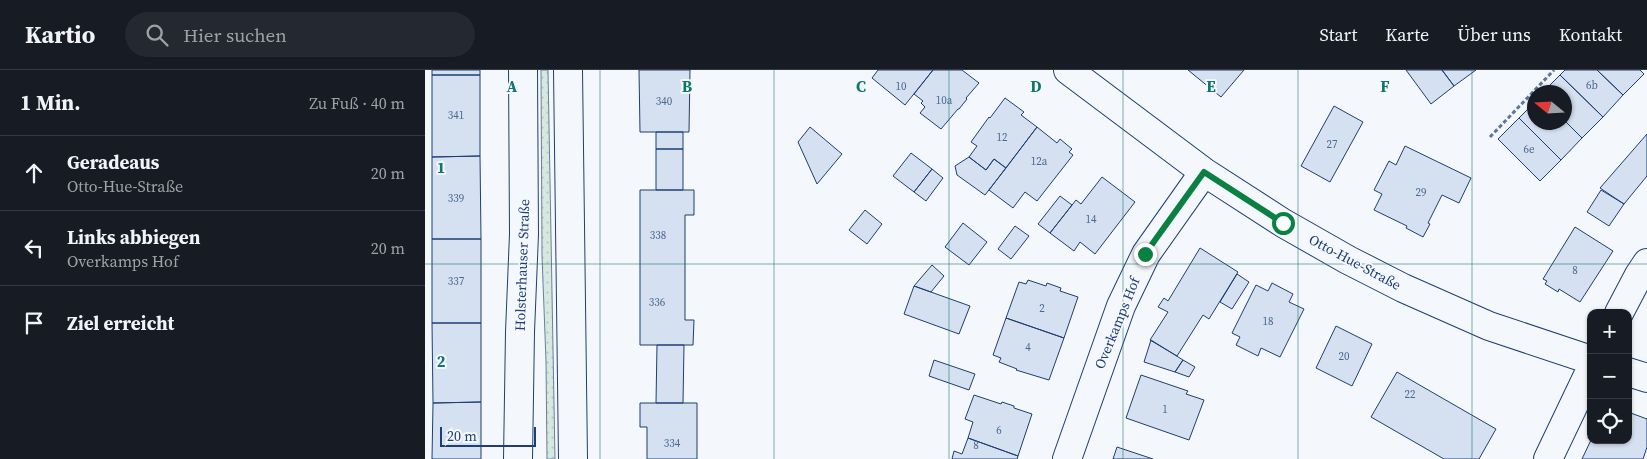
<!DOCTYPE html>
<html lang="de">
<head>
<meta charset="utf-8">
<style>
  body { margin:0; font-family:"Source Serif 4",serif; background:#242831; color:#f1f3f6 }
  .controls { position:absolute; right:15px; bottom:15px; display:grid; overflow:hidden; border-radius:10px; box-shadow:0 1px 4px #0004 }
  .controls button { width:45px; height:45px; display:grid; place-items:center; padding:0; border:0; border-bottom:1px solid #363941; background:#171b24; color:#f1f3f6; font:25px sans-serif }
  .compass { position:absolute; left:1102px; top:15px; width:45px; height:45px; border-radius:50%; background:#171b24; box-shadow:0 1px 4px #0004; rotate:288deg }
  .scale { position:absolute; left:15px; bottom:12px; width:96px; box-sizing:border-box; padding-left:5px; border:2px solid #1d3f73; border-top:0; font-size:14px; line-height:18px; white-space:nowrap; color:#1d3f73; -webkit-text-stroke:4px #f4f7fb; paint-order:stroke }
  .stop { position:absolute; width:15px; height:15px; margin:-11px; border:4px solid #0b8043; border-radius:50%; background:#fff }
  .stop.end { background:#0b8043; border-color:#fff; box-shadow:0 1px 5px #0008 }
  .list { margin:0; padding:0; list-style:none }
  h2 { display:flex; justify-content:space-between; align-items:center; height:65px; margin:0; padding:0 20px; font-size:21px }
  h2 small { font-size:16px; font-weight:400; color:#9ea1a6 }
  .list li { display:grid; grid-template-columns:32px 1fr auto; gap:15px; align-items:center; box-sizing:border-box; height:75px; padding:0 20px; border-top:1px solid #363941 }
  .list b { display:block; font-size:19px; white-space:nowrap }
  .list p { margin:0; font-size:16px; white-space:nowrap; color:#9ea1a6 }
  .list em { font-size:16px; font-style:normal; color:#9ea1a6 }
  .icon { flex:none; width:28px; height:28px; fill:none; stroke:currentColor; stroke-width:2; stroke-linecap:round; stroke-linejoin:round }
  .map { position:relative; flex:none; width:1222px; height:389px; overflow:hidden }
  header { display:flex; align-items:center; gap:30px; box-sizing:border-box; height:70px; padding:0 25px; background:#171b24; border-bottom:1px solid #363941 }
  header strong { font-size:24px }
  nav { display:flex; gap:28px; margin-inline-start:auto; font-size:18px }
  .search { width:350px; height:45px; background:#242831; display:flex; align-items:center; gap:12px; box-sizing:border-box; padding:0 18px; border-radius:28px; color:#9ea1a6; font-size:19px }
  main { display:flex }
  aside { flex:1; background:#171b24 }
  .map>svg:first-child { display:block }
  .grass { fill:url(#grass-dots); stroke:#687fa3 }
  .building { fill:#d5e0f0; stroke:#1d3f73 }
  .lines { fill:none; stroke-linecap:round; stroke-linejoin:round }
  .minor-casing { stroke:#1d3f73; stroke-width:30 }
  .major-casing { stroke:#1d3f73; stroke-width:30 }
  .path { stroke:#5e769c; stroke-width:3; stroke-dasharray:4 2.5; stroke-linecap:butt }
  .minor { stroke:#f4f7fb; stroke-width:28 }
  .major { stroke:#f4f7fb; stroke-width:28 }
  .route { stroke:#0b8043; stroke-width:6 }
  .grid { fill:none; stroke:#0f766e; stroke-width:1; stroke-opacity:0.55 }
  .labels { text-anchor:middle; stroke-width:4; stroke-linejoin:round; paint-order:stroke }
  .number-label { font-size:11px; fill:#4b6792 }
  .street-label { font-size:14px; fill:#1d3f73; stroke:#f4f7fb }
  .grid-label { font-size:16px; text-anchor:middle; font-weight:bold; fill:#0f766e; stroke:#f4f7fb; stroke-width:4; stroke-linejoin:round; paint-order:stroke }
</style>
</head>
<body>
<header>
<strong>Kartio</strong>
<div class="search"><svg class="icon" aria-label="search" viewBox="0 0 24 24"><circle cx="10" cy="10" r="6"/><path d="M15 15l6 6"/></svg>Hier suchen</div>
<nav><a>Start</a><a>Karte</a><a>Über uns</a><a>Kontakt</a></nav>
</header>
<main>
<aside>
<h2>1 Min.<small>Zu Fuß · 40 m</small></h2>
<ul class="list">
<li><svg class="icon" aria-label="ahead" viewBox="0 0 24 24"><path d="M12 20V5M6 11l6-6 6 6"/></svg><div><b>Geradeaus</b><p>Otto-Hue-Straße</p></div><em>20 m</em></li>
<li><svg class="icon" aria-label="left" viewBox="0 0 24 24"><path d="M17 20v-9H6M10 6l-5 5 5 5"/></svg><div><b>Links abbiegen</b><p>Overkamps Hof</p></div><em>20 m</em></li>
<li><svg class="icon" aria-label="arrive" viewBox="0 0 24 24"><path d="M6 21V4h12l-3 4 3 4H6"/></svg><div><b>Ziel erreicht</b></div></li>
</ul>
</aside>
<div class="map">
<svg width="1222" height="389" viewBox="0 0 1222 389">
  <defs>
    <pattern id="grass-dots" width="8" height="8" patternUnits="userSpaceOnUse" patternTransform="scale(1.25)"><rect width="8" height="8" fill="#d7e8df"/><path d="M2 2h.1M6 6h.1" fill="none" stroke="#b8c8c3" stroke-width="1.8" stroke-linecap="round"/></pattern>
  </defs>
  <rect width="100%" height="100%" fill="#f4f7fb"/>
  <path class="grass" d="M116,0H123L130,389H122L121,291L117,186Z"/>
  <path class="building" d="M7,0H55V5H7Z
    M214,0H265L264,62H215Z
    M453,0H508L480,35L447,8Z
    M508,0H537L554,13L541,28L542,29L534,39H533L516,59L495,43L500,37L496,33L498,31L489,24Z
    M763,0H819L796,27Z
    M981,0H1017L1029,16L1006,34Z
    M1017,0H1051L1029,16Z
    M1140,0H1172L1198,25L1178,47L1135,5Z
    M1172,0H1215L1219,4L1198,25Z
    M7,5H55V86L7,87Z
    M1135,5L1178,47L1157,68L1140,51V22H1118Z
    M580,28L599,42L596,45L612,57L581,98L569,89L561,100L544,87L552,76L546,72L564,47L565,48Z
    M1110,32V52L1140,51L1157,68L1136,90L1094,48Z
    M909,36L938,52L905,112L876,96Z
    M1094,48L1136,90L1115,111L1073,69Z
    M385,57L417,84L392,114L373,72Z
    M612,57L632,73L635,69L647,79L644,82L648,85L612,131L600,122L588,138L564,120Z
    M231,62H258V79H231Z
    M1222,64V106L1199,134L1175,118Z
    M980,76L1046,108L1034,133L1017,125L1003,153L1005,154L998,167L981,158L982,156L949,140L957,124L949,120L964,91L971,95Z
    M231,79H258V120H231Z
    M486,83L507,99L489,122L468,106Z
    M55,86L56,169H7V87Z
    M544,87L561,100L569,89L581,98L560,125L532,105L530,96Z
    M507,99L518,108L501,131L489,122Z
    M677,107L710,132L670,184L655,172L649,181L625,163L651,130L656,134Z
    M215,120H269V145H260V250H269L268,275H215Z
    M1176,120L1199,134L1184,156L1162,142Z
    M635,126L647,135L625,163L613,154Z
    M440,140L457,154L442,174L424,160Z
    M538,153L562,172L544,195L520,177Z
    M590,156L604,166L586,189L573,179Z
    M1150,157L1188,181L1155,232L1134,219L1133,222L1120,214L1122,211L1118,209Z
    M7,169H56V253H7Z
    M775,178L813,202L784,249L778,245L752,286L725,270L743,242L733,237L739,228L743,231Z
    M507,195L519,206L506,222L489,216Z
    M812,204L824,212L807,239L795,232Z
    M603,210L621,216L622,213L636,218L635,221L653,227L639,268L581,248L594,212L601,214Z
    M847,213L868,224L864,232L879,239L855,287L836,278L833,286L811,275L815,267L807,263L831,215L843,221Z
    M489,216L545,236L534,264L479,244Z
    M581,248L639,268L624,310L591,300L592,299L574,292L576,288L568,285Z
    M7,253H56V332L8,333Z
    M911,256L947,274L927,316L891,298Z
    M726,270L758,290L750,302L719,292Z
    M232,275H259L258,333H231Z
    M509,290L550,304L544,320L504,306Z
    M758,290L770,297L764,307L750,302Z
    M972,302L1071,359L1054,389H1019L946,347Z
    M716,305L763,321L761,324L779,330L764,370L701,348Z
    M549,325L576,334L577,332L589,336V338L607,344L593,386L543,368L548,352L540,349Z
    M56,332V389H7L8,333Z
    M215,333H272V389H222V357H215Z
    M1203,342L1222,349V377L1218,389H1157L1166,370H1203Z
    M543,368L593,386L592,389H527L529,381L537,384Z
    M692,377L728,389H688Z"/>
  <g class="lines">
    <g class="minor-casing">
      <path id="minor" d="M643,0L779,102L858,153L923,190L978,218L1064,256L1166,290
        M1194,243L1214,205L1222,193
        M1203,302L1222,308
        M642,389L696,236L721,184L779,102
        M1123,389L1166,299"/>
    </g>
    <g class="major-casing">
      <path id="major" d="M143,0L148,389
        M93,389L95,262L99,164L98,0"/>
    </g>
    <path class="path" d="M1065,67L1129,0"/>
    <use href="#minor" class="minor"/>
    <use href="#major" class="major"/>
  </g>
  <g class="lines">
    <path class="route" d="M720,184L779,102L858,153"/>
  </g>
  <path class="grid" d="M175,0V389M349,0V389M524,0V389M698,0V389M873,0V389M1047,0V389M0,194H1222"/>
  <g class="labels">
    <g class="number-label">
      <text x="1167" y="19">6b</text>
      <text x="476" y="20">10</text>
      <text x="519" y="34">10a</text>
      <text x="239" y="35">340</text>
      <text x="31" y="49">341</text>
      <text x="577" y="71">12</text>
      <text x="907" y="78">27</text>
      <text x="1104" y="83">6e</text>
      <text x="614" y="95">12a</text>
      <text x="996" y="126">29</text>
      <text x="31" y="132">339</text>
      <text x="666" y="153">14</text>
      <text x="233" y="169">338</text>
      <text x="1150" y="204">8</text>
      <text x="31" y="215">337</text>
      <text x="232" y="236">336</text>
      <text x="617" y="242">2</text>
      <text x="843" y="255">18</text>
      <text x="603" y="281">4</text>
      <text x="919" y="290">20</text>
      <text x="985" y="328">22</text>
      <text x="740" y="343">1</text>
      <text x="574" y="364">6</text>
      <text x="247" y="377">334</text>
      <text x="551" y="379">8</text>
    </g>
    <g class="street-label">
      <text transform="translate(930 192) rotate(28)" y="5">Otto-Hue-Straße</text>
      <text transform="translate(97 195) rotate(-88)" y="5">Holsterhauser Straße</text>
      <text transform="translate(692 253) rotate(-68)" y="5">Overkamps Hof</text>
    </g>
  </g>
  <g class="grid-label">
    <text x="87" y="22">A</text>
    <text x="262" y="22">B</text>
    <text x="436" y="22">C</text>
    <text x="611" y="22">D</text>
    <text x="786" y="22">E</text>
    <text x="960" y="22">F</text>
    <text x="16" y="103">1</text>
    <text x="16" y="297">2</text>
  </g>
</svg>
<div class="controls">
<button>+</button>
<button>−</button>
<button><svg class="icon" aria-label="locate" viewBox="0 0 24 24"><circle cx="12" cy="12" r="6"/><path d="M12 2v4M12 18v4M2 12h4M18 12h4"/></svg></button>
</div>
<svg class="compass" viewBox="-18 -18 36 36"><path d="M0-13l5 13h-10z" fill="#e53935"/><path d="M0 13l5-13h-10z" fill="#9ea1a6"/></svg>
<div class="scale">20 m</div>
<div class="stop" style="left:858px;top:153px"></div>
<div class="stop end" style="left:720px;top:184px"></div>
</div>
</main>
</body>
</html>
